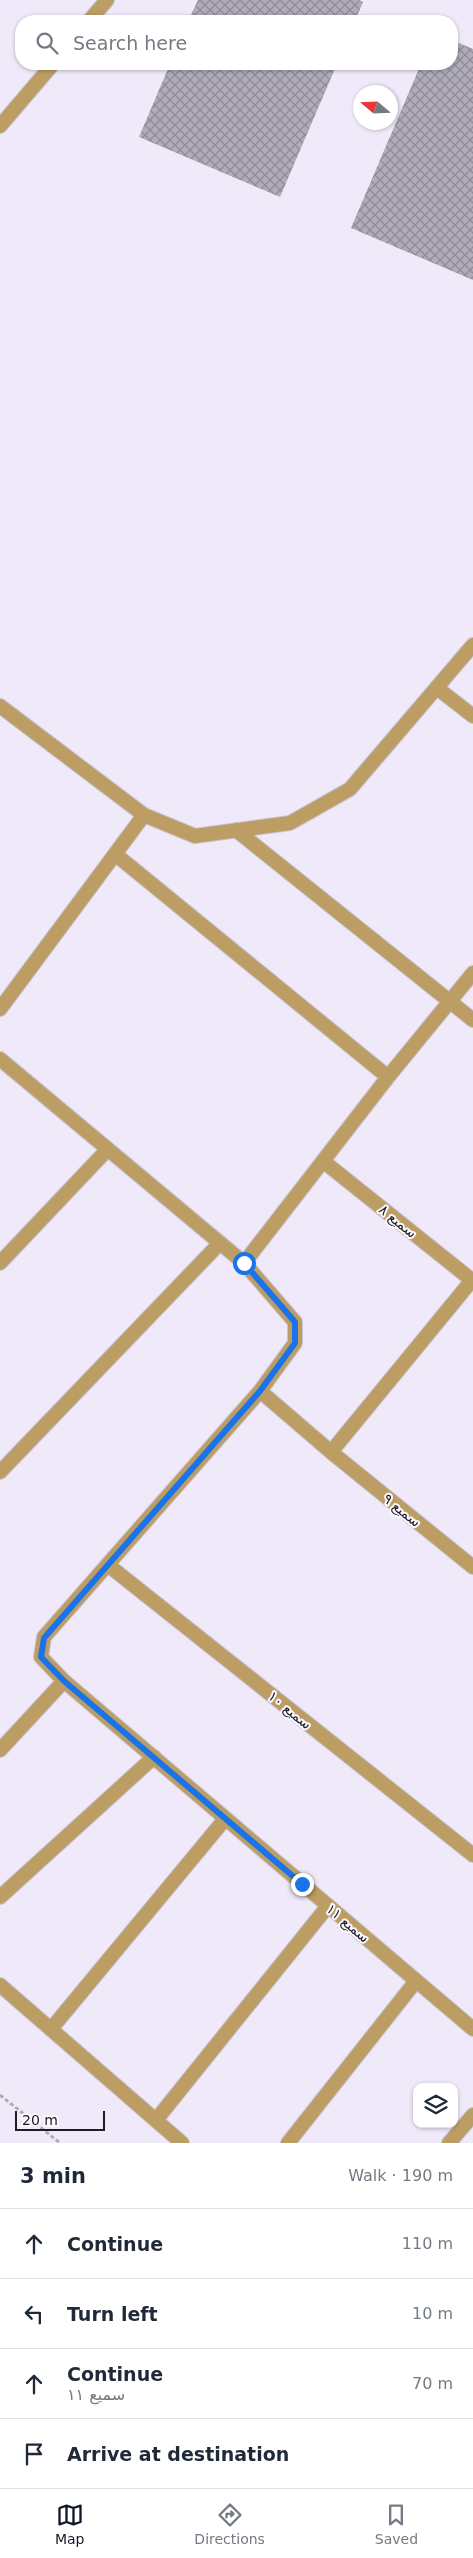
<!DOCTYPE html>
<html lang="en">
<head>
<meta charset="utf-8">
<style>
  body { margin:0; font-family:"DejaVu Sans","Noto Sans Arabic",sans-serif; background:#f6f6f7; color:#1f2937 }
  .controls { position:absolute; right:15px; bottom:15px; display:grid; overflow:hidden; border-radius:10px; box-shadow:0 1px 4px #0004 }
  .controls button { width:45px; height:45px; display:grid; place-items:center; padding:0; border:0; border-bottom:1px solid #e0e1e3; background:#fff; color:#1f2937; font:25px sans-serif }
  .compass { position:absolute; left:353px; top:85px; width:45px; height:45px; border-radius:50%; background:#fff; box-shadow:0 1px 4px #0004; rotate:289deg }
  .scale { position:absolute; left:15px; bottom:12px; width:90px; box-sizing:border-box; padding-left:5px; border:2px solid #1e1c22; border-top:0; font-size:14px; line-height:18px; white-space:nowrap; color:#1e1c22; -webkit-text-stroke:4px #fbf8ff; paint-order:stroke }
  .stop { position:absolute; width:15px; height:15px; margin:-11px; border:4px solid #1a73e8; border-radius:50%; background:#fff }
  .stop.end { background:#1a73e8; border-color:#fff; box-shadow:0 1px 5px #0008 }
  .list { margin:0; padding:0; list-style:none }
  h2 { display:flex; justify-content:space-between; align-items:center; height:65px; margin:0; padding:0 20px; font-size:21px }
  h2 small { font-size:16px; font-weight:400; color:#747a83 }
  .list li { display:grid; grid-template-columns:32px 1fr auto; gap:15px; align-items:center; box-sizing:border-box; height:70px; padding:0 20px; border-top:1px solid #e0e1e3 }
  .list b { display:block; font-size:19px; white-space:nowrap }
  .list p { margin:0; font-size:16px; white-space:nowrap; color:#747a83 }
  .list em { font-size:16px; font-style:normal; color:#747a83 }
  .icon { flex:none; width:28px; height:28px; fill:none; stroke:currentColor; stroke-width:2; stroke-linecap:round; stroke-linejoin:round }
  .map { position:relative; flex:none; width:473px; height:2143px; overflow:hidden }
  .search { position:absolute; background:#fff; box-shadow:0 1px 4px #0004; left:15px; right:15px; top:15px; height:55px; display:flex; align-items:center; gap:12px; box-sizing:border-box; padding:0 18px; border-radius:20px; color:#747a83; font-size:19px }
  .sheet { height:345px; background:#fff }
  nav { display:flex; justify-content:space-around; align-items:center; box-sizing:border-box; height:70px; border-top:1px solid #e0e1e3; background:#fff; font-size:14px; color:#747a83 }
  nav a { display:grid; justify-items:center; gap:2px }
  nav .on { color:#111827 }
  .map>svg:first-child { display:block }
  .building { fill:url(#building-cross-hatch) }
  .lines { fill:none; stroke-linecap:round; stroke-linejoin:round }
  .service-casing { stroke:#c9c4d2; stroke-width:16 }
  .minor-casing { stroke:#c9c4d2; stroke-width:16 }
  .path { stroke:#b0abb8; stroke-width:3; stroke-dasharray:4 2.5; stroke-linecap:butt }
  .service { stroke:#bc9d64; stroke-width:14 }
  .minor { stroke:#bc9d64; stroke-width:14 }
  .route { stroke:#1a73e8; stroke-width:6 }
  .labels { text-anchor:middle; stroke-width:4; stroke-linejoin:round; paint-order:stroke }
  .street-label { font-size:14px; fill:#1e1c22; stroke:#fbf8ff }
</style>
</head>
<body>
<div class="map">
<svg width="473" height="2143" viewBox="0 0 473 2143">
  <defs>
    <pattern id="building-cross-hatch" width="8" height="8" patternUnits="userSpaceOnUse" patternTransform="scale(1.25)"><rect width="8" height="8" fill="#b0abba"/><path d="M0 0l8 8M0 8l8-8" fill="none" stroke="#8f8a97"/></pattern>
  </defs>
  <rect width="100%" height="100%" fill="#efe9f9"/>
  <path class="building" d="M198,0H359L363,2L355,21H188Z
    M452,40L473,49V280L351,228L421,64H452Z
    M170,64H337L280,197L139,137Z"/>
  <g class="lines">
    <g class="service-casing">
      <path id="service" d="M0,1897L154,1757
        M51,2029L225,1819
        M156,2120L328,1906
        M288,2143L416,1981
        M449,2143L473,2115"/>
    </g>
    <g class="minor-casing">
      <path id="minor" d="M89,21L107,0
        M0,126L53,64
        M437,688L473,716
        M0,706L144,815L195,836L290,823L350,789L473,645
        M236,830L473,1020
        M115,854L388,1077
        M0,1009L144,815
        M0,1059L244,1263L388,1077L473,973
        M323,1161L473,1281
        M0,1263L108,1149
        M244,1263L295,1322V1343L260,1391
        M473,1279L331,1452L260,1391L44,1637L41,1657L64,1681L473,2029
        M331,1452L473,1567
        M0,1472L220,1243
        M108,1565L473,1855
        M0,1750L64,1681
        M0,1985L182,2143"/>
    </g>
    <path class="path" d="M0,2095L60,2143"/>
    <use href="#service" class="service"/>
    <use href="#minor" class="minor"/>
  </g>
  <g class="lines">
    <path class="route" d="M244,1263L295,1322V1343L260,1391L44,1638L41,1657L64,1681L302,1884"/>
  </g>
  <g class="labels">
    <g class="street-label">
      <text transform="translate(398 1221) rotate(39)" y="5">سمیع ۸</text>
      <text transform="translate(402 1510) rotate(39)" y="5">سمیع ۹</text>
      <text transform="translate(290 1710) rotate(39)" y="5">سمیع ۱۰</text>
      <text transform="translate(348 1923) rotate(40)" y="5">سمیع ۱۱</text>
    </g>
  </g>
</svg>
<div class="controls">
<button><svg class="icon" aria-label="layers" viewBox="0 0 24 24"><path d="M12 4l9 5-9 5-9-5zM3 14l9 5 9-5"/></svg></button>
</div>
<svg class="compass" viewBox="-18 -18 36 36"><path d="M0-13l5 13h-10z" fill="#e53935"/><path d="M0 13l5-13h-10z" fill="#747a83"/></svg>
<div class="scale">20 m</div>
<div class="stop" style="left:244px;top:1263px"></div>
<div class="stop end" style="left:302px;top:1884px"></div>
<div class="search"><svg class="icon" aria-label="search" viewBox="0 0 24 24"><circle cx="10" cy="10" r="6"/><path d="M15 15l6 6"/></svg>Search here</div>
</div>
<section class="sheet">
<h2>3 min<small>Walk · 190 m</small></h2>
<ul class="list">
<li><svg class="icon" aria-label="ahead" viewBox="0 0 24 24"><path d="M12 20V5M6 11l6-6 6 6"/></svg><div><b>Continue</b></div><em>110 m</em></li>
<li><svg class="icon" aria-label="left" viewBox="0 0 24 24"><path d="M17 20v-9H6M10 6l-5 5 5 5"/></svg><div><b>Turn left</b></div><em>10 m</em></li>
<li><svg class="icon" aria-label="ahead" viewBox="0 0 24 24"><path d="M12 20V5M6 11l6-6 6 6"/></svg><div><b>Continue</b><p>سمیع ۱۱</p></div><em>70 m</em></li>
<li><svg class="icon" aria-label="arrive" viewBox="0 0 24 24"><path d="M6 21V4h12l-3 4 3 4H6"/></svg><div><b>Arrive at destination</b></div></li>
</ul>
</section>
<nav>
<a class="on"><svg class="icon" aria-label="map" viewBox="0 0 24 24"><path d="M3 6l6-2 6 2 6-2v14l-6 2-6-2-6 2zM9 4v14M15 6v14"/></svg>Map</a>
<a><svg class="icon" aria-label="directions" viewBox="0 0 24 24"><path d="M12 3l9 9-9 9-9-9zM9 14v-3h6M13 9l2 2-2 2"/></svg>Directions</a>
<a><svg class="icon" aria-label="saved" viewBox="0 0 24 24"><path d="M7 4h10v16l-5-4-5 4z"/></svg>Saved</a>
</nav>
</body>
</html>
